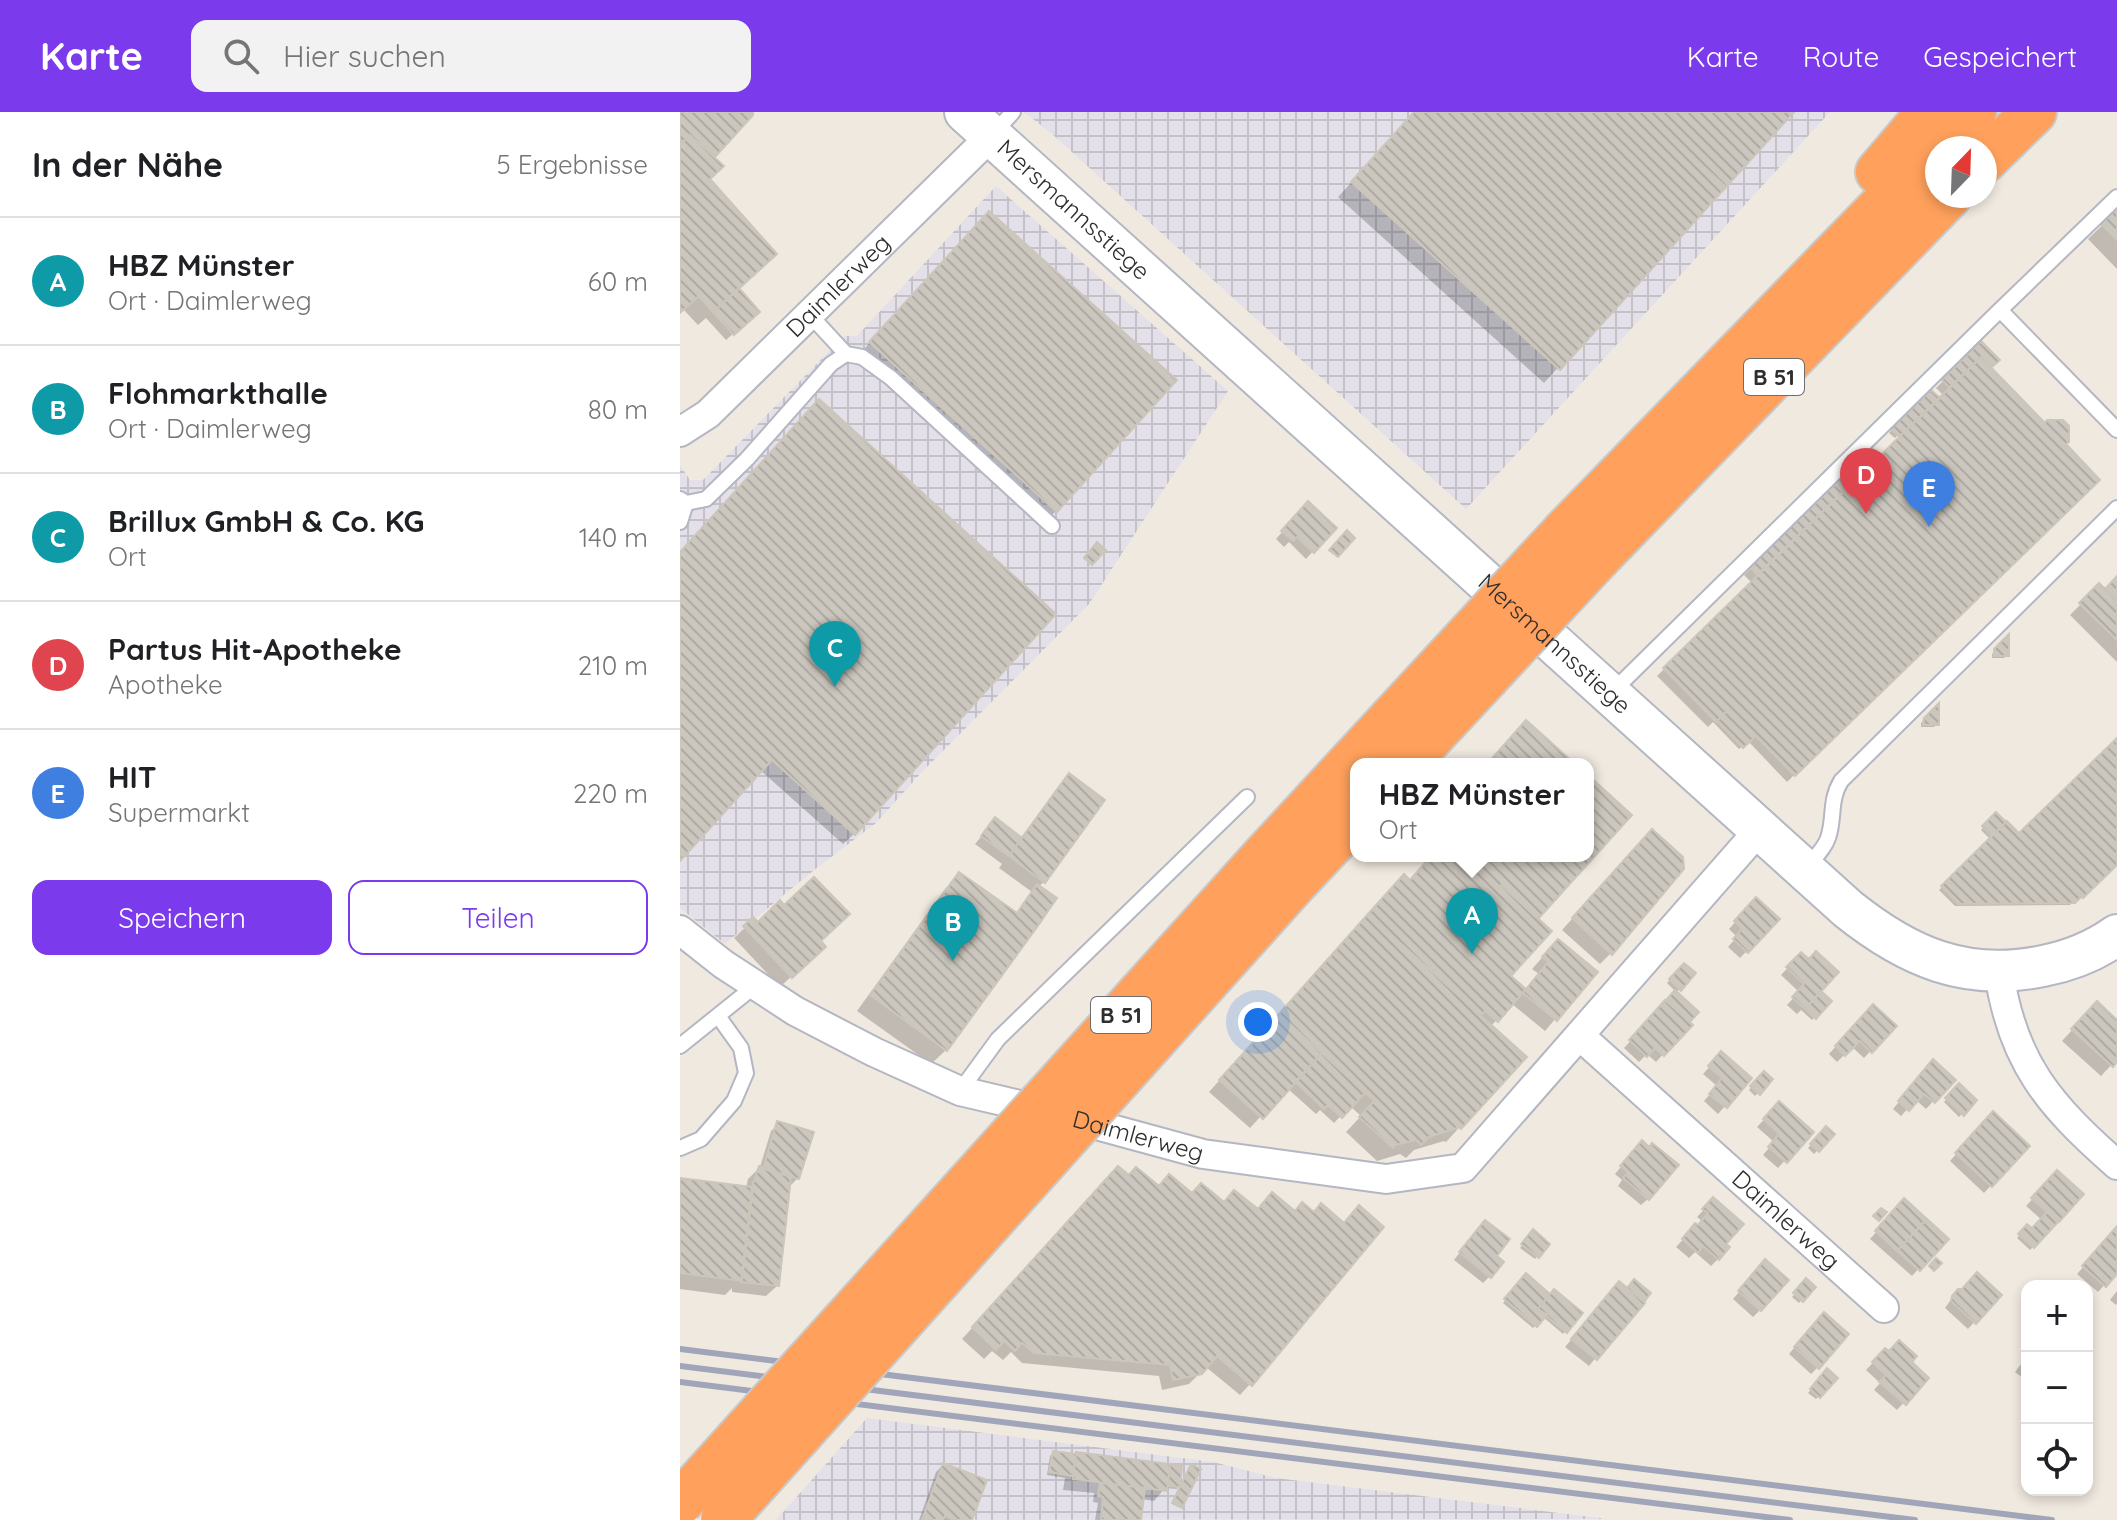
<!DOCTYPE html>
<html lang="de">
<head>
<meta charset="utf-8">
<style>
  body { margin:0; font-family:Quicksand,sans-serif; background:#f2f2f2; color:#202124 }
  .controls { position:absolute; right:24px; bottom:24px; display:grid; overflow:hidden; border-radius:16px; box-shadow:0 4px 12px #0003 }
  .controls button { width:72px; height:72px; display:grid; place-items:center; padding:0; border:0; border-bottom:2px solid #e0e0e0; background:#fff; color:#202124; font:40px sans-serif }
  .compass { position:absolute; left:1245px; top:24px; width:72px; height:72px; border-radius:50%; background:#fff; box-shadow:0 4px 12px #0003; rotate:23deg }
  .you { position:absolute; left:578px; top:910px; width:28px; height:28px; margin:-20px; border:6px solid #fff; border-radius:50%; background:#1a73e8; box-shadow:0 0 0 12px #1a73e833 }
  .badge { display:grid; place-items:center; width:52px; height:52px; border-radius:50%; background:#7c3aed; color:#fff; font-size:26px; font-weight:700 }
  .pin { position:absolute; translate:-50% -66px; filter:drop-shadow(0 2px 4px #0008) }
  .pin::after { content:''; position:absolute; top:42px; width:28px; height:24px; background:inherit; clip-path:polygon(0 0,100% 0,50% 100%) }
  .popup { position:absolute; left:670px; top:646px; width:244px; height:104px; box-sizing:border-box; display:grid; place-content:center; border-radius:16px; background:#fff; filter:drop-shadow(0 2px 6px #0005); font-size:26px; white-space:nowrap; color:#757577 }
  .popup b { font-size:30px; color:#202124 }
  .popup::after { content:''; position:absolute; left:50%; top:100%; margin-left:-16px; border:16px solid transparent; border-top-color:#fff }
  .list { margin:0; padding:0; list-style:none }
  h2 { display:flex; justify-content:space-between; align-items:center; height:104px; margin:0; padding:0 32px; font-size:34px }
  h2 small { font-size:26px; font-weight:400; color:#757577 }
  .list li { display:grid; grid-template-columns:52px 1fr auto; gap:24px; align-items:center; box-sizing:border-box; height:128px; padding:0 32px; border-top:2px solid #e0e0e0 }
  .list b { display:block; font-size:30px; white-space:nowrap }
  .list p { margin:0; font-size:26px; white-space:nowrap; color:#757577 }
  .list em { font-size:26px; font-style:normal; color:#757577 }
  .actions { display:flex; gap:16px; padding:24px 32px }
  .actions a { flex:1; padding:18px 0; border:2px solid #7c3aed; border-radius:16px; text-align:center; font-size:28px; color:#7c3aed }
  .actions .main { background:#7c3aed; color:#fff }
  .icon { flex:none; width:44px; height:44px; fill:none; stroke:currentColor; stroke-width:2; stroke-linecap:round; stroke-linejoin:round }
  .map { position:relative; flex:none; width:1437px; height:1408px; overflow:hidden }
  header { display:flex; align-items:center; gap:48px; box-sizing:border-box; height:112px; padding:0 40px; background:#7c3aed; color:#fff }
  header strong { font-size:38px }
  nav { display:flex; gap:44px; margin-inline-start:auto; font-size:28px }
  .search { width:560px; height:72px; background:#f2f2f2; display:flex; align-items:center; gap:20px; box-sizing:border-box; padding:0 28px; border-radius:16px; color:#757577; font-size:30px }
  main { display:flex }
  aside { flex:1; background:#fff }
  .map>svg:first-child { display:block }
  .industrial { fill:url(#industrial-grid) }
  .shadow { fill:#0003 }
  .building { fill:url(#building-back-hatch); stroke:#ccc5b9; stroke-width:2 }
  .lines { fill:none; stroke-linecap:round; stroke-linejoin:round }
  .lane-casing { stroke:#b4b6c2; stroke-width:18 }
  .street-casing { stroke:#b4b6c2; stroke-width:32 }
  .secondary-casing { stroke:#b4b6c2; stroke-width:44 }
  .highway-casing { stroke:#c9c9c9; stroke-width:48 }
  .lane { stroke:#fff; stroke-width:14 }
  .street { stroke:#fff; stroke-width:28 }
  .secondary { stroke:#fff; stroke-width:40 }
  .highway { stroke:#ffa15c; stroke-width:44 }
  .rail { stroke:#a1a5ba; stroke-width:6 }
  .highway-bridge-casing { stroke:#c9c9c9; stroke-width:48; stroke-linecap:butt }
  .highway-bridge { stroke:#ffa15c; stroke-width:44 }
  .labels { text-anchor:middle; stroke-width:6; stroke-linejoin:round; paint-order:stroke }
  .shield { fill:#fff; stroke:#6d6d6d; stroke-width:2 }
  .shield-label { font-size:22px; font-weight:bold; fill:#2e2e2e }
  .street-label { font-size:24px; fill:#2e2e2e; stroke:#fff }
</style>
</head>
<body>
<header>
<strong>Karte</strong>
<div class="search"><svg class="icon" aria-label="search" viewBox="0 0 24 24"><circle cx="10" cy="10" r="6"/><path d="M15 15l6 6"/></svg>Hier suchen</div>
<nav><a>Karte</a><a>Route</a><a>Gespeichert</a></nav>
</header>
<main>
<aside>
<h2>In der Nähe<small>5 Ergebnisse</small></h2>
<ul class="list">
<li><span class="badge" style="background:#0f9aa8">A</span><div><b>HBZ Münster</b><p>Ort · Daimlerweg</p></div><em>60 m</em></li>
<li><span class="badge" style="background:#0f9aa8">B</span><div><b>Flohmarkthalle</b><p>Ort · Daimlerweg</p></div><em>80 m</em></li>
<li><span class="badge" style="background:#0f9aa8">C</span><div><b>Brillux GmbH &amp; Co. KG</b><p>Ort</p></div><em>140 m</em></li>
<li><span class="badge" style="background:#e0444e">D</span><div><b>Partus Hit-Apotheke</b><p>Apotheke</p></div><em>210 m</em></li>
<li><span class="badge" style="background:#3f7fe0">E</span><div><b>HIT</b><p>Supermarkt</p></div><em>220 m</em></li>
</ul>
<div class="actions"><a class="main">Speichern</a><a>Teilen</a></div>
</aside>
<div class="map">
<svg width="1437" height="1408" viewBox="0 0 1437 1408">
  <defs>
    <pattern id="industrial-grid" width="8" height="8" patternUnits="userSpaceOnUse" patternTransform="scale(2)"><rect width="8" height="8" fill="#e3e0e9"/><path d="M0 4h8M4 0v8" fill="none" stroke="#c3c0c8"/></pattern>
    <pattern id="building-back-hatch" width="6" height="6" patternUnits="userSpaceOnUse" patternTransform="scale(2)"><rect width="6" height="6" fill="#cbc7be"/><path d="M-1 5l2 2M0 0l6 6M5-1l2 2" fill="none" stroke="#afaba4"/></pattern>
  </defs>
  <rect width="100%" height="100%" fill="#f0e9e0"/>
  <path class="industrial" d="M344,0H1150L786,397L372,22Z
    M316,74L548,279L409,492L241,661L196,711L129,762L45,832L0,796V353L10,368H23L164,224H177Z
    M187,1306L533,1350L596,1366L928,1407L96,1408Z"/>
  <path class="shadow" d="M0,0H71L32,45L28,67L57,177L77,200L46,228L26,206L18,213L3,197L0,199Z
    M736,0H1111L864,271L658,85Z
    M1437,99V157L1408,127Z
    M294,116L376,399L361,413L176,246Z
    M1301,232L1317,248L1309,256L1417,368L1107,670L1068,629L1059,637L1033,610L1028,615L977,564L1072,471L1064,463L1071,456L1192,339L1200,347L1234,313L1231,310L1215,326L1209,321L1212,318L1251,280L1259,288L1264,284L1256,276Z
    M621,399L654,416L626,447L609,430L604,435L596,427Z
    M0,442L174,722L163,732L80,658L0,746Z
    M1437,467V550L1390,503L1419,474L1425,479Z
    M1327,527V543L1324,546H1312V542Z
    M1257,596V612L1254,615H1241V611Z
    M1437,629V751L1399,788L1397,786L1390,793L1275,794L1259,778L1311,728L1301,718L1316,703L1339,723Z
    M389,664L364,770L358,775L266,938L251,952L177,899L265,777L280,762L336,803L352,780L319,756L322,752L295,732L315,708L340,727L378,675Z
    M908,666L949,704L855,807L828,864L845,879L859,862L852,857L867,840L915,860L865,919L832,892L810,915L844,945L766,1030L764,1029L734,1038L726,1046L720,1042L697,1049L666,1020L681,1004L670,994L654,1011L640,998L636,1002L607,976L570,1016L529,980L592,910L729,770L752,744H908Z
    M962,730L931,841L920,852L882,818Z
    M1076,788L1098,807L1060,846L1048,835L1057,825L1049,817Z
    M73,808L78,813L138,830L143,835L100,875L54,826Z
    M1121,842L1132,886L1149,890L1132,908L1121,898L1117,902L1107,893L1119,880L1101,863Z
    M1001,856L1013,862L996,881L1017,900L1007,910L1010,913L976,950L967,942L959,950L944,936L996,880L987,871Z
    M1186,901L1214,914L1184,946L1172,935L1157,950L1149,942Z
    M1406,903L1437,910V947L1421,964L1382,929Z
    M1035,949L1070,966L1038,1002L1024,989L1037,974L1023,962Z
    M1246,957L1273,968L1246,997L1236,988L1221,1004L1213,997Z
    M1084,961L1091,967L1075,984L1069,978Z
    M1279,974L1294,989L1279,1005L1264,990Z
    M1099,992L1131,1020L1098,1056L1083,1043L1094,1030L1077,1015Z
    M1306,1009L1347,1034L1304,1081L1270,1049Z
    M98,1012L118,1066L111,1073H108L97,1174L86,1184L52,1180V1176L45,1183L0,1177V1068L66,1076L68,1067L80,1055L91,1019Z
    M1146,1017L1152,1022L1134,1042L1128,1036Z
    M955,1038L968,1087L961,1093L938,1074L942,1068L935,1062Z
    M1377,1060L1401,1083L1350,1138L1337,1126L1347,1115L1352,1119L1362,1108L1346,1094Z
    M448,1065L478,1075L577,1099L633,1102L570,1272L560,1283L526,1255L509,1272L482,1278L479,1264L342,1251L331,1240L323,1248L312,1239L304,1247L282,1227L427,1067Z
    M1033,1088L1043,1132L1038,1147L1031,1154L1015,1140L1009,1146L996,1135L1009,1121L1022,1109L1017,1105Z
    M1218,1096L1266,1127L1232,1164L1190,1127Z
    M798,1117L814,1144L810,1164L803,1171L774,1148Z
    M1437,1117V1159L1418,1180L1397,1162Z
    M853,1120L868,1132L855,1147L840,1136Z
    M1079,1157L1080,1198L1073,1205L1053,1187Z
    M846,1164L870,1184L901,1201L883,1222L863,1205L853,1216L823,1191Z
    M1127,1169L1133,1175L1119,1191L1112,1185Z
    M947,1178L968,1181L909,1254L885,1235L932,1179Z
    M1282,1179L1319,1183L1288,1217L1265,1196L1272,1186Z
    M1437,1179V1191L1436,1193L1430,1188Z
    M1137,1209L1138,1255L1131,1262L1109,1242Z
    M1205,1238L1229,1250L1246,1266L1217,1298L1194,1278L1200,1271L1186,1258Z
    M1347,1244V1269L1335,1260Z
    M1147,1259L1156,1266L1136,1287L1128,1281Z
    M373,1341L500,1355L497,1377L485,1376L474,1389L462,1387L459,1408H415L418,1391L413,1390L414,1381L383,1378L385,1366L367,1363L370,1344Z
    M263,1353L290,1408H239L256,1360Z"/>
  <path class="building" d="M0,0H73V3L35,45L10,23L0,33Z
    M734,0H964L1046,75L880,258L671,70Z
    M964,0H1114L1046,75Z
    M10,23L44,54L30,67L97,142L33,200L0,163V33Z
    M1437,96V128L1421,112Z
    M309,99L497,268L377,400L189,230Z
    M0,163L19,184L0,201Z
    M59,176L80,200L54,223L33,200Z
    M1301,229L1320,248L1312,255L1301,245L1270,276L1262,268Z
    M1301,245L1365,311L1367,308H1383L1389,314V330L1386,332L1420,368L1115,664L1049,597L1036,610L983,556Z
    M1251,278L1260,286L1219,325L1211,317Z
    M139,287L376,502L175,723L92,648L0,749V440Z
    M1192,336L1200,344L1077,463L1070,455Z
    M628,389L657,416L634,441L617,425L613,429L601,419Z
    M667,418L675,426L658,445L649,438Z
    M417,430L426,438L412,453L404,446Z
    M1437,464V489L1425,477Z
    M1419,471L1437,489V528L1399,491Z
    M1329,522V544H1314V537Z
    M1259,591V613H1243L1244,606Z
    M1049,597L1076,624L1063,636L1037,609Z
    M846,608L895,652H807Z
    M1437,626V753L1403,786L1339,721Z
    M389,661L425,688L365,771L329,744Z
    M908,663L952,703L858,807L821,773L819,776L783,744H908Z
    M1316,700L1326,710L1312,724L1302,714Z
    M315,705L342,726L329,744L301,724Z
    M1327,709L1401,785L1395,791L1278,792L1261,774Z
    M972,717L1003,745L1004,757L932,843L892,806Z
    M751,744H783L819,776L821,773L872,819L831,864L846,877L818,910L805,899L801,904L688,802L724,762L730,768Z
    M279,760L357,815L267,939L190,883Z
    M134,765L170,802L141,829L146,835L112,866L63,814L73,805L78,810L100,788L104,793Z
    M357,772L377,786L357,815L337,801Z
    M1076,785L1100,807L1068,841L1053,827L1062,817L1054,809Z
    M688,802L847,945L781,1017L780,1015L749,1025L741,1033L736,1028L715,1033L713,1036L679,1005L694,989L599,902Z
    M878,827L918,860L877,909L843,881L868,850L862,845Z
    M1136,839L1159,860L1125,897L1112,885L1124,872L1106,855L1121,840L1129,847Z
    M1004,851L1016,861L1001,879L989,867Z
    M995,878L1019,900L1010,910L986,888Z
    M1141,879L1152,889L1136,907L1125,897Z
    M985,888L1013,913L984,944L975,936L967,945L949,928Z
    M1417,889L1437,908V950L1433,955L1391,917Z
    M1193,892L1217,914L1192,941L1180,929L1165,944L1155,934Z
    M599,902L642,941L583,1007L539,968Z
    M1041,939L1072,966L1047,996L1029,982L1042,966L1028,954Z
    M642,941L686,980L662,1006L648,993L644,997L615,970Z
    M1253,947L1276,968L1255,991L1244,982L1229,999L1218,989Z
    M1084,959L1093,967L1080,983L1070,974Z
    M1279,971L1297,988L1284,1004L1265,986Z
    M1099,989L1134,1020L1107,1051L1088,1035L1099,1022L1083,1007Z
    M1313,999L1350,1034L1312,1075L1275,1041Z
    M97,1009L134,1020L119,1067L83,1057Z
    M1146,1014L1155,1022L1139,1040L1130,1032Z
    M962,1028L969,1035L972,1031L999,1053L969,1088L943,1066L948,1060L940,1054Z
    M79,1054L111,1065L99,1174L61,1170L72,1075Z
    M438,1054L449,1063L456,1055L479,1074L489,1062L512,1081L521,1071L544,1090L554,1078L578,1097L592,1080L615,1099L622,1090L634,1100L641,1091L664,1111L679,1093L704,1115L572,1274L537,1244L522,1262L493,1268L490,1253L354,1241L342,1231L335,1239L324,1229L316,1238L292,1215Z
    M1377,1058L1404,1082L1379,1110L1351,1086Z
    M0,1066L73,1075L62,1169L0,1161Z
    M1033,1085L1064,1112L1046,1132L1050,1135L1039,1148L1023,1134L1018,1141L1002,1127L1015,1111L1018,1113L1028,1101L1022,1097Z
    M1224,1086L1247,1107L1217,1139L1195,1119Z
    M1201,1096L1207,1100L1199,1109L1193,1104Z
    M1367,1100L1378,1110L1354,1136L1338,1122L1347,1112L1352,1116Z
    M1247,1107L1269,1127L1240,1159L1217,1139Z
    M805,1108L830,1127L817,1144L824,1150L811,1166L779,1140Z
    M1437,1114V1162L1426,1175L1402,1154Z
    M853,1117L870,1132L859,1146L841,1132Z
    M1256,1146L1262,1151L1254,1159L1249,1154Z
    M1085,1147L1109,1168L1081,1199L1058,1179Z
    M1297,1160L1322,1183L1296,1212L1271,1189L1272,1184L1278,1177H1282Z
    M846,1161L870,1182L858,1197L867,1203L857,1215L824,1187Z
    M1126,1166L1136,1175L1123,1190L1113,1181Z
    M954,1167L971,1181L964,1190L947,1176Z
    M939,1169L965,1191L917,1248L891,1227Z
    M874,1177L903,1201L887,1221L858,1197Z
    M1144,1200L1169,1222L1139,1257L1114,1235Z
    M1219,1228L1237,1244L1232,1250L1249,1266L1226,1293L1199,1270L1206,1263L1192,1250L1205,1236L1209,1239Z
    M1147,1256L1158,1266L1140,1286L1130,1277Z
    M373,1339L396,1342L393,1364L369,1360Z
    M396,1340L490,1352L487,1379L393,1367Z
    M263,1351L307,1368L292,1408H274L265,1404L263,1408H242Z
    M490,1352L502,1353L500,1375L488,1374Z
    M511,1352L521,1357L502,1396L492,1391Z
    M420,1371L465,1376L461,1408H421L423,1385L418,1384Z"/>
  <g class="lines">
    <g class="lane-casing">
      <path id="lane" d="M313,22L333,0
        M1320,198L1437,85
        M130,203L166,242
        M0,387L6,391L26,387L67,347L151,252L166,242L182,245L211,266L372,414
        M0,410L6,391
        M932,580L1320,198L1437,318
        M1125,757C1133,747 1144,738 1148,726C1155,706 1149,689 1161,669L1437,396
        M0,934L76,873
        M280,979L318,927L567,685
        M0,1036L21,1027L54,989L66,961L61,936L38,904"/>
    </g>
    <g class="street-casing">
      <g id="street">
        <path id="s1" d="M0,320L28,302L312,23"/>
        <path id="s2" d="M0,818L43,852L115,899L194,940L280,979L365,999L523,1042L706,1067L783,1056L1080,717"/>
        <path d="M1319,860C1332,951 1370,994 1437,1053"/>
        <path id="s3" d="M900,924L1204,1196"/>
      </g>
    </g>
    <g class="secondary-casing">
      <g id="secondary">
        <path id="s4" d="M285,0L1168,797C1228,845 1286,870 1363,854C1389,849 1416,838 1437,823"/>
      </g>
    </g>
    <g class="highway-casing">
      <path id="highway" d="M1258,36L1294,0
        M1305,48L1354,0
        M1198,60L1249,0
        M886,418L1257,37
        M918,446L1269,84"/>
    </g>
    <use href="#lane" class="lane"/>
    <use href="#street" class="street"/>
    <use href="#secondary" class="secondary"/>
    <use href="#highway" class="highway"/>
    <path class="rail" d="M0,1237L1372,1408
      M0,1254L1235,1408
      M0,1270L1110,1408"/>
    <g class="highway-bridge-casing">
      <path id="highway-bridge" d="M726,652L918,446
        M0,1391L584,744L886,418
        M43,1408L614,772L676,706"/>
    </g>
    <use href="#highway-bridge" class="highway-bridge"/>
  </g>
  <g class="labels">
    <g class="shield">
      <rect x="1064" y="247" width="60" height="36" rx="6"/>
      <rect x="411" y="885" width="60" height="36" rx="6"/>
    </g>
    <g class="shield-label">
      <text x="1094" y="273">B 51</text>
      <text x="441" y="911">B 51</text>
    </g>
    <g class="street-label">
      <text dy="8" stroke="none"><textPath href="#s4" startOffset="146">Mersmannsstiege</textPath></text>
      <text dy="8" stroke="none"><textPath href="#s1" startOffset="216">Daimlerweg</textPath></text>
      <text dy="8" stroke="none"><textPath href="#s4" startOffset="794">Mersmannsstiege</textPath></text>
      <text dy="8" stroke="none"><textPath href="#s2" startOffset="508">Daimlerweg</textPath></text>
      <text dy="8" stroke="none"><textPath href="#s3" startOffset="276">Daimlerweg</textPath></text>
    </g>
  </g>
</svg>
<div class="controls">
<button>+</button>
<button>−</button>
<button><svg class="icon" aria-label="locate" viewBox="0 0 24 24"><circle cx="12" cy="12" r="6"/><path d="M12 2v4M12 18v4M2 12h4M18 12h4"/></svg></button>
</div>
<svg class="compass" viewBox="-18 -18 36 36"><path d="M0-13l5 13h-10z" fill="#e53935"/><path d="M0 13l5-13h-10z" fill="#757577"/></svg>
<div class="you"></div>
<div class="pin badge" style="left:792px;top:842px;background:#0f9aa8">A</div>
<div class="popup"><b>HBZ Münster</b>Ort</div>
<div class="pin badge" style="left:273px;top:849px;background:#0f9aa8">B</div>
<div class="pin badge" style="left:155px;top:575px;background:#0f9aa8">C</div>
<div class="pin badge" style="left:1186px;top:402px;background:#e0444e">D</div>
<div class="pin badge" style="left:1249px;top:415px;background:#3f7fe0">E</div>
</div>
</main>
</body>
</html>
